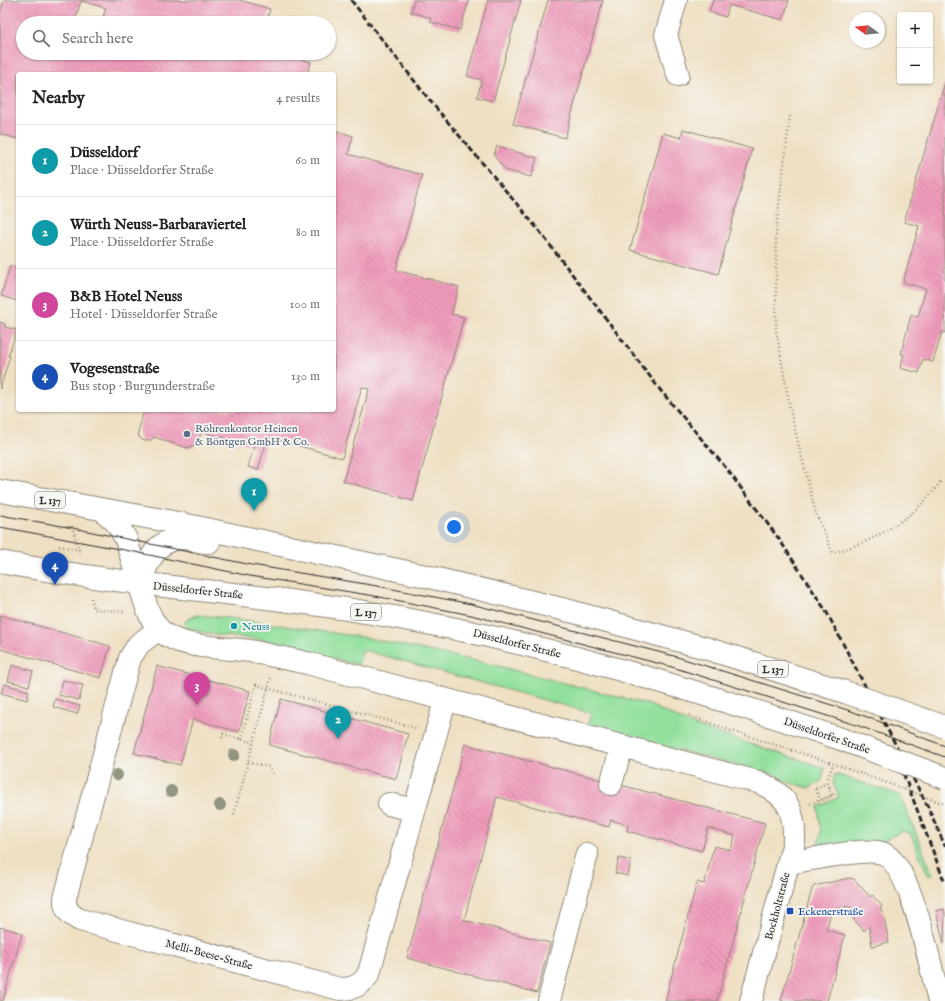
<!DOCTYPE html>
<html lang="en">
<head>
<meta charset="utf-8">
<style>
  body { margin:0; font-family:"IM FELL English",serif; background:#f6f6f6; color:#222 }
  .controls { position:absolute; right:12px; top:12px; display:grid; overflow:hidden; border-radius:4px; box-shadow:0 1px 3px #0004 }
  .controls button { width:36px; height:36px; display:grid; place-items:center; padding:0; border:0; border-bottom:1px solid #e0e0e0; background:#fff; color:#222; font:20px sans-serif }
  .compass { position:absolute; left:849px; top:12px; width:36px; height:36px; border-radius:50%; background:#fff; box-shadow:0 1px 3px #0004; rotate:285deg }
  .you { position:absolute; left:454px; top:527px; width:14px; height:14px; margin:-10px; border:3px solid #fff; border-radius:50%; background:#1a73e8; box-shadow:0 0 0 6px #1a73e833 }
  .badge { display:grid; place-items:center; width:26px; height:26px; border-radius:50%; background:#2563eb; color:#fff; font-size:13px; font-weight:700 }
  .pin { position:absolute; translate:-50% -33px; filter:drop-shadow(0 1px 2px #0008) }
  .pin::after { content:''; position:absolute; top:21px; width:14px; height:12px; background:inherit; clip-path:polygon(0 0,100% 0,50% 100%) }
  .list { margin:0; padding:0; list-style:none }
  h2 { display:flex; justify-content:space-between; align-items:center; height:52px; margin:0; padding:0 16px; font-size:17px }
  h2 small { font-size:13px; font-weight:400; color:#767676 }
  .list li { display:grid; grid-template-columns:26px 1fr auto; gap:12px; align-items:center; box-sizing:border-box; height:72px; padding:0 16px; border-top:1px solid #e0e0e0 }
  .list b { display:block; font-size:15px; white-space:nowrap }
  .list p { margin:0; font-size:13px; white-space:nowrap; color:#767676 }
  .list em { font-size:13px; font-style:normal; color:#767676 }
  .icon { flex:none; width:22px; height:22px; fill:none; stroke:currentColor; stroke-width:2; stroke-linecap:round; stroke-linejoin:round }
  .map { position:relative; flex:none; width:945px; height:1001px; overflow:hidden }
  .search { position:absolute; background:#fff; box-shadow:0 1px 3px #0004; left:16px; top:16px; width:320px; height:44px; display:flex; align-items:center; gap:10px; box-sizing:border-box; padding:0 14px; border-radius:22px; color:#767676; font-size:15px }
  .panel { position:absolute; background:#fff; box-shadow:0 1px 3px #0004; left:16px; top:72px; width:320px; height:340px; border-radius:4px }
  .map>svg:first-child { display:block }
  .grass { fill:#93e09d; stroke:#5f8664 }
  .building { fill:url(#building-back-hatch) }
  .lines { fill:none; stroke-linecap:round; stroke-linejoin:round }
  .minor-casing { stroke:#8d8677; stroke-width:24 }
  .major-casing { stroke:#8d8677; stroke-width:24 }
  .path { stroke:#8d8677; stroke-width:2.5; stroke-dasharray:1 3; stroke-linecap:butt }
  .minor { stroke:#fff; stroke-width:22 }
  .major { stroke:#fff; stroke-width:22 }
  .tram { stroke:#2b2b2b; stroke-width:1 }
  .rail { stroke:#2b2b2b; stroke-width:3; stroke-dasharray:6 3; stroke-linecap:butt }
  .major-bridge-casing { stroke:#8d8677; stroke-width:24; stroke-linecap:butt }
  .path-bridge { stroke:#8d8677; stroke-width:2.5; stroke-dasharray:1 3; stroke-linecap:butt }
  .major-bridge { stroke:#fff; stroke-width:22 }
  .tree { fill:#92957f }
  .service-dot { fill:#5c6f8a; stroke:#f6f6f2; stroke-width:1.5 }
  .culture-dot { fill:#0f9aa8; stroke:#f6f6f2; stroke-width:1.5 }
  .transit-dot { fill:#1a4fb4; stroke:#f6f6f2; stroke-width:1.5 }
  .labels { text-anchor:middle; stroke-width:3.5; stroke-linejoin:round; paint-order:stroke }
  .shield { fill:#f6f6f2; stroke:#686867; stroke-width:1 }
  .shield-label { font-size:10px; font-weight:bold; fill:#2b2b2b }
  .service-label { font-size:11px; fill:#4e5e75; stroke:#f6f6f2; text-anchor:start }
  .street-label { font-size:11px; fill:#2b2b2b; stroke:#f6f6f2 }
  .culture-label { font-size:11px; fill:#0d838f; stroke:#f6f6f2; text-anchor:start }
  .transit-label { font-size:11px; fill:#164399; stroke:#f6f6f2; text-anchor:start }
</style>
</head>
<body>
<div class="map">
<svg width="945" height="1001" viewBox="0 0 945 1001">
  <defs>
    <pattern id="building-back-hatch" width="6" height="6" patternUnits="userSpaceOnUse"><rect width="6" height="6" fill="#f19bbc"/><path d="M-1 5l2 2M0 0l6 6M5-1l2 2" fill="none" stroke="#c37f99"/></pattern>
  </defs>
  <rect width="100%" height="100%" fill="#f6f6f2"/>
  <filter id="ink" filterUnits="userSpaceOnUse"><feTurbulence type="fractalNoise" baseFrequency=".025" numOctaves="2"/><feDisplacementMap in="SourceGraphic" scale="8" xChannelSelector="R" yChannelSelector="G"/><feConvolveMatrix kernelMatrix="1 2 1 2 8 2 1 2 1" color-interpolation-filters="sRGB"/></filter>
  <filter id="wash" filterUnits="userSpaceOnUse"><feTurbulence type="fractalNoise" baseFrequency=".012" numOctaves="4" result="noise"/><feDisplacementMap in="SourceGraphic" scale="16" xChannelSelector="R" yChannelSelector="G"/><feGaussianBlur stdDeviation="0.9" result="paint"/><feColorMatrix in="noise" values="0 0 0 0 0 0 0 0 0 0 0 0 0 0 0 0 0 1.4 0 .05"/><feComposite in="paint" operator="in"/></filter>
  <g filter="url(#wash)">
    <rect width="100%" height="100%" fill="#efe0c3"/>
    <path class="grass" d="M196,615L230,618L368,638L494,665L650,705L692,725L825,768L821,781L810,788L790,783L772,774L587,727L591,713L363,650L358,665L266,640L215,635L186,628L184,623L189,618Z
      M835,774L900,795L933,875H928L910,833L901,831L884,841L816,853L821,832L818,807L839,797L833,783Z"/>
    <g id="blocks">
      <path class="building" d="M4,0H240L270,9L266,23H101L106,8L81,1L74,23H23V53H278L311,62L307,74H18V139L0,134V13Z
        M414,0H469L460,30L430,22L431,18L411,12Z
        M488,0H521L493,101L477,97L482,80L467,76Z
        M548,0H603L565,138L513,124Z
        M713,0H789L783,20L729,5L726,17L709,12Z
        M945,82V333L942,332L933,362L923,359L919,373L900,368L904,354H901L911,315L918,317L926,289L903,282L919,226L904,222Z
        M683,129L752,149L718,274L630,250L663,133L681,138Z
        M334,130L353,136L348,154L422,175L396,270L459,287L451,314L464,317L413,501L343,481L369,389L362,387L342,458L268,437L258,470L248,467L254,446L204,432L201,433L197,444L187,448L154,437L151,440L144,441L139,437L138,432L144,410H334Z
        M497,146L537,158L531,177L505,170L494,155Z
        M10,266L18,268V301L1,296Z
        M0,322L5,324V327L17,330L8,356H10L0,389Z
        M0,615L110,646L101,678L0,649Z
        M12,665L33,671L29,686L8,681Z
        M157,666L250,691L239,732L193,719L180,765L134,753Z
        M63,680L83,685L79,700L59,695Z
        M4,684L29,691L27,700L1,693Z
        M55,699L80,706L77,714L53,707Z
        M281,699L408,734L396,779L269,745Z
        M465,744L765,823L717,1001H665L697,882L704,884L714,846L731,850L735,836L708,828L702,851L627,831L628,825L611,820L609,827L497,797L464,920L550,943L537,993L407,958Z
        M619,858L631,861L628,876L615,873Z
        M849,878L854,879L870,897L872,895L882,906L880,909L883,913L889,942L872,946L869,926L864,931L851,916L855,913L849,906L832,910L826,930L845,935L827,1001H781L812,889L814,886Z
        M944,909L945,913L944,944L936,911Z
        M0,927L22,933L3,1001H0Z"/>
    </g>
  </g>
  <g filter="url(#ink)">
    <use href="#blocks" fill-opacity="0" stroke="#8d8677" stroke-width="1"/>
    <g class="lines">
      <g class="minor-casing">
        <path id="minor" d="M676,0L666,35L678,75
          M139,583C144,598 148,617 159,629C176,649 225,647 250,651C269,655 288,659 307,663L758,782C788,795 795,810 794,842L751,1001
          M159,629L139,644L130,658L65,898C64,909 70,915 80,920L340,989C354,989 362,985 369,973L445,701
          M611,784L622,746
          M389,804L413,810
          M788,863C809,860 865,847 882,853C912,863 931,971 939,1001
          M549,1001L587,854"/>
      </g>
      <g class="major-casing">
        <path id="major" d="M0,491L168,521L421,575L570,611L702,647L845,692
          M101,509L116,522L126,539L139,583
          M0,562C131,587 264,593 394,617C547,644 694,690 841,739
          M139,583C149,561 156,538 184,538C193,539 201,543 209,542"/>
      </g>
      <path class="path" d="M790,116L776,229V330L791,414L816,514L833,553C877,540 914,519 941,481
        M72,526L80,554
        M59,546L79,550
        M91,598L94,609L125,612
        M689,715L729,730L829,762
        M222,738L223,734L254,743
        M241,739L256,685L416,728
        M248,762L269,767L273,774
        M827,782L833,764
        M810,804L832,795L827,783L815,789
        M234,814L271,677"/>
      <use href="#minor" class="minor"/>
      <use href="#major" class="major"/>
      <path class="tram" d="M0,515L73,528L252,565L377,586L471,604L674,656L851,711L945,746
        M0,527L130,551L250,576L375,596L471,615L672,667L856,725L945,757"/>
      <path class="rail" d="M351,0L431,102L537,228L661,391L726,468L779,539L826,611L928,807L945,846
        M897,757L945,883"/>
      <g class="major-bridge-casing">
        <path id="major-bridge" d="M845,692L945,727
          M841,739L945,778"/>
      </g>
      <path class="path-bridge" d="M829,762L945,804
        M815,789L821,801L834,795L827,782"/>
      <use href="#major-bridge" class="major-bridge"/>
    </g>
    <g class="tree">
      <circle cx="234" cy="755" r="6"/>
      <circle cx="117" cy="775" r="6"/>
      <circle cx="171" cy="791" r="6"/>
      <circle cx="220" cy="805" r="6"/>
    </g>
  </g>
  <circle class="service-dot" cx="187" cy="434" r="4"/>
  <circle class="culture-dot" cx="234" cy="626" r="4"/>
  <rect class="transit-dot" x="786" y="907" width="8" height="8" rx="2"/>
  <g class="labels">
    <g class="shield">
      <rect x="35" y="492" width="30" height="16" rx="3"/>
      <rect x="351" y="604" width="30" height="16" rx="3"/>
      <rect x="758" y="661" width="30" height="16" rx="3"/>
    </g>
    <g class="shield-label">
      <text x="50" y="504">L 137</text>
      <text x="366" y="616">L 137</text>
      <text x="773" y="673">L 137</text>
    </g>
    <g class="service-label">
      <text x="195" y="432">Röhrenkontor Heinen<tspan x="195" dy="13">&amp; Böntgen GmbH &amp; Co.</tspan></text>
    </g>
    <g class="street-label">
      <text transform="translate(198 590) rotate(6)" y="4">Düsseldorfer Straße</text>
      <text transform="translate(517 643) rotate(14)" y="4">Düsseldorfer Straße</text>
      <text transform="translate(827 735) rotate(19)" y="4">Düsseldorfer Straße</text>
      <text transform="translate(777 906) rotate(-75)" y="4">Bockholtstraße</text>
      <text transform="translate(209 954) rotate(15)" y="4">Melli-Beese-Straße</text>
    </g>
    <g class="culture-label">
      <text x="242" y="630">Neuss</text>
    </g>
    <g class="transit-label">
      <text x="798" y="915">Eckenerstraße</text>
    </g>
  </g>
</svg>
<div class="controls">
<button>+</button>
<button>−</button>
</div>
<svg class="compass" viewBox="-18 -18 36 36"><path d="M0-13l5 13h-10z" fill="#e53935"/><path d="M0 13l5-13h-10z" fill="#767676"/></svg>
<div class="you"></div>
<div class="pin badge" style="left:254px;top:511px;background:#0f9aa8">1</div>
<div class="pin badge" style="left:338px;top:739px;background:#0f9aa8">2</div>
<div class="pin badge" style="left:197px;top:705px;background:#d1479c">3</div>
<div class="pin badge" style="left:55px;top:585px;background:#1a4fb4">4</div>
<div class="search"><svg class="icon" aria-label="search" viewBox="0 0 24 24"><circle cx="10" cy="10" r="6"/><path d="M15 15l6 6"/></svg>Search here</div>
<section class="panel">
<h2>Nearby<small>4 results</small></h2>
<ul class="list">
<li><span class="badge" style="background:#0f9aa8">1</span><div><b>Düsseldorf</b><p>Place · Düsseldorfer Straße</p></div><em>60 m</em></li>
<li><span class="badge" style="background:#0f9aa8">2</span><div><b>Würth Neuss-Barbaraviertel</b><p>Place · Düsseldorfer Straße</p></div><em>80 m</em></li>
<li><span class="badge" style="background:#d1479c">3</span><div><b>B&amp;B Hotel Neuss</b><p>Hotel · Düsseldorfer Straße</p></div><em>100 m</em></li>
<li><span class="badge" style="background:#1a4fb4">4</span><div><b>Vogesenstraße</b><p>Bus stop · Burgunderstraße</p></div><em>130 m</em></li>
</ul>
</section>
</div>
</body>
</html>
